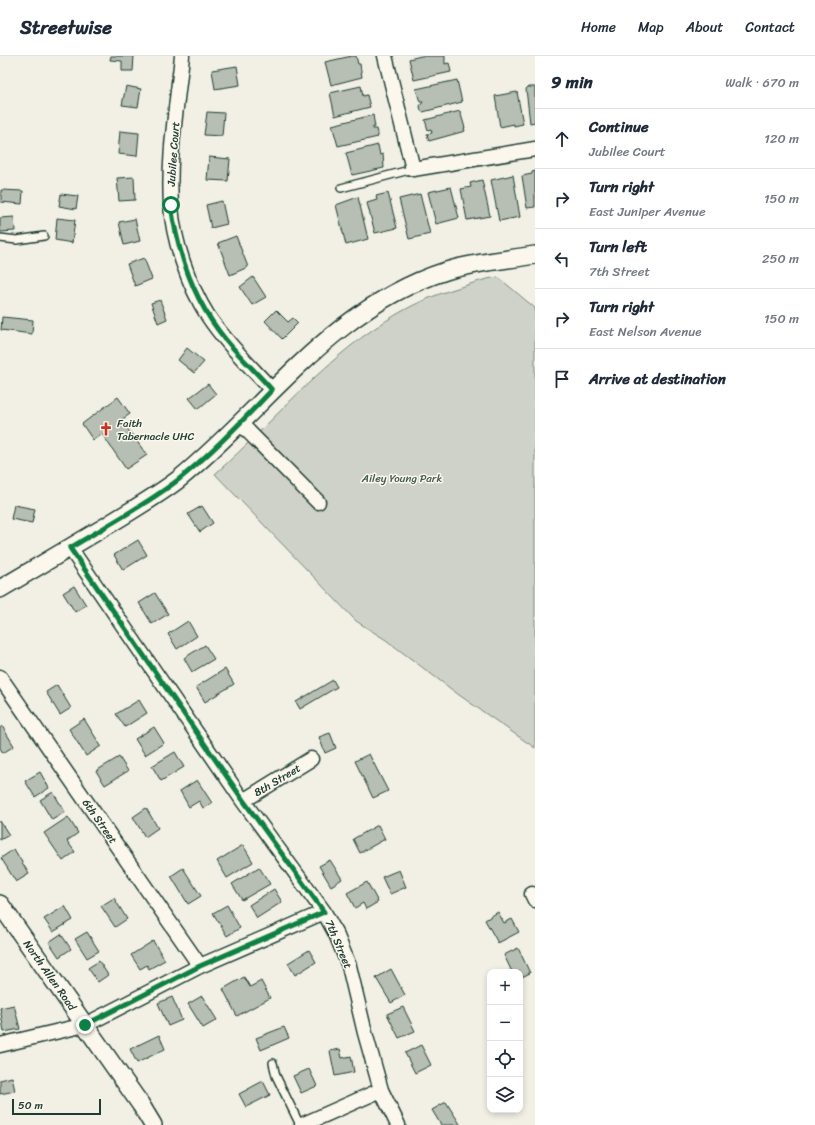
<!DOCTYPE html>
<html lang="en">
<head>
<meta charset="utf-8">
<style>
  body { margin:0; font-family:Sriracha,sans-serif; background:#f6f6f7; color:#1f2937 }
  .controls { position:absolute; right:12px; bottom:12px; display:grid; overflow:hidden; border-radius:8px; box-shadow:0 2px 6px #0003 }
  .controls button { width:36px; height:36px; display:grid; place-items:center; padding:0; border:0; border-bottom:1px solid #e0e1e3; background:#fff; color:#1f2937; font:20px sans-serif }
  .scale { position:absolute; left:12px; bottom:10px; width:89px; box-sizing:border-box; padding-left:4px; border:2px solid #1f3d34; border-top:0; font-size:11px; line-height:14px; white-space:nowrap; color:#1f3d34; -webkit-text-stroke:3px #fbf7ec; paint-order:stroke }
  .stop { position:absolute; width:12px; height:12px; margin:-9px; border:3px solid #0b8043; border-radius:50%; background:#fff }
  .stop.end { background:#0b8043; border-color:#fff; box-shadow:0 1px 4px #0008 }
  .list { margin:0; padding:0; list-style:none }
  h2 { display:flex; justify-content:space-between; align-items:center; height:52px; margin:0; padding:0 16px; font-size:17px }
  h2 small { font-size:13px; font-weight:400; color:#747a83 }
  .list li { display:grid; grid-template-columns:26px 1fr auto; gap:12px; align-items:center; box-sizing:border-box; height:60px; padding:0 16px; border-top:1px solid #e0e1e3 }
  .list b { display:block; font-size:15px; white-space:nowrap }
  .list p { margin:0; font-size:13px; white-space:nowrap; color:#747a83 }
  .list em { font-size:13px; font-style:normal; color:#747a83 }
  .icon { flex:none; width:22px; height:22px; fill:none; stroke:currentColor; stroke-width:2; stroke-linecap:round; stroke-linejoin:round }
  .map { position:relative; flex:none; width:535px; height:1069px; overflow:hidden }
  header { display:flex; align-items:center; gap:24px; box-sizing:border-box; height:56px; padding:0 20px; background:#fff; border-bottom:1px solid #e0e1e3 }
  header strong { font-size:19px }
  nav { display:flex; gap:22px; margin-inline-start:auto; font-size:14px }
  main { display:flex }
  aside { flex:1; background:#fff }
  .map>svg:first-child { display:block }
  .green { fill:#cfd2c8; stroke:#77887e }
  .building { fill:#b7beb3; stroke:#1f3d34 }
  .lines { fill:none; stroke-linecap:round; stroke-linejoin:round }
  .service-casing { stroke:#1f3d34; stroke-width:10 }
  .minor-casing { stroke:#1f3d34; stroke-width:17 }
  .tertiary-casing { stroke:#1f3d34; stroke-width:20 }
  .service { stroke:#fbf7ec; stroke-width:7 }
  .minor { stroke:#fbf7ec; stroke-width:14 }
  .tertiary { stroke:#fbf7ec; stroke-width:17 }
  .route { stroke:#0b8043; stroke-width:5 }
  .labels { text-anchor:middle; stroke-width:3; stroke-linejoin:round; paint-order:stroke }
  .street-label { font-size:11px; fill:#1f3d34; stroke:#fbf7ec }
  .poi-label { font-size:11px; fill:#1f3d34; stroke:#fbf7ec; text-anchor:start }
  .park-label { font-size:11px; fill:#425b52; stroke:#fbf7ec }
</style>
</head>
<body>
<header>
<strong>Streetwise</strong>
<nav><a>Home</a><a>Map</a><a>About</a><a>Contact</a></nav>
</header>
<main>
<div class="map">
<svg width="535" height="1069" viewBox="0 0 535 1069">
  <rect width="100%" height="100%" fill="#f2f0e5"/>
  <filter id="ink" filterUnits="userSpaceOnUse"><feTurbulence type="fractalNoise" baseFrequency=".025" numOctaves="2"/><feDisplacementMap in="SourceGraphic" scale="8" xChannelSelector="R" yChannelSelector="G"/><feConvolveMatrix kernelMatrix="1 2 1 2 8 2 1 2 1" color-interpolation-filters="sRGB"/></filter>
  <g filter="url(#ink)">
    <path class="green" d="M498,221L535,252V692L459,639L386,584L356,565L215,418C276,364 327,298 399,257C416,247 435,239 454,233C468,229 483,223 498,221Z"/>
    <path class="building" d="M111,0H134L133,15H122V5L110,4Z
      M352,0H356L358,8H360L362,21L331,29L325,6Z
      M421,0H445V8L449,7L451,16L414,24L409,3Z
      M237,10L240,29L215,33L212,14Z
      M457,24L462,46L423,56L421,55L420,50L423,46H420L416,33Z
      M126,30L141,33L138,51L122,49Z
      M361,30L363,40L367,39L370,51L335,60L330,37Z
      M528,31H535V66L530,67L526,33Z
      M517,36L523,68L514,70V68L500,71L495,40Z
      M460,55L465,72H464L465,75L429,85L427,78L432,77L431,73L428,74L425,64Z
      M207,56L224,57L222,80L204,79Z
      M373,59L375,71H373V73H376L378,81L338,90L332,69Z
      M120,75L139,77L137,100L118,98Z
      M378,89L380,99L383,98L384,112L352,119L346,97Z
      M209,101L230,103L228,125L207,124Z
      M535,115V151L527,152L522,120L532,118V116Z
      M513,119L520,161L499,165L491,124Z
      M134,121L135,144L119,145L117,122Z
      M482,124L490,160L467,164L461,133L471,131L470,127Z
      M451,131L459,162L436,168L428,136Z
      M1,134L23,135L22,148L1,146Z
      M388,137L397,172L375,177L367,147L377,144L376,140Z
      M61,138L78,140L76,153L59,150Z
      M420,138L430,178L409,183L399,143Z
      M358,141L368,183L346,189L336,149Z
      M222,145L227,168L211,172L206,149Z
      M14,161L15,175L0,176V162Z
      M57,162L75,164L72,187L55,184Z
      M135,163L140,185L124,189L119,166Z
      M236,180L248,211L230,219L218,187Z
      M144,202L152,223L135,230L127,208Z
      M253,221L266,241L252,249L240,231Z
      M160,244L167,263L158,267L151,247Z
      M276,254L288,266L293,262L298,267L282,283L265,265Z
      M2,261L33,264L32,278L1,274Z
      M187,292L204,306L194,317L178,304Z
      M208,328L216,338L198,353L189,342Z
      M118,341L130,358L121,364L147,399L126,413L102,378L93,384L82,368Z
      M14,449L35,453L32,467L11,463Z
      M202,450L213,467L200,476L188,458Z
      M138,484L147,499L123,514L114,499Z
      M74,530L86,549L75,556L63,537Z
      M155,537L168,558L152,568L139,547Z
      M188,565L197,580L177,593L168,578Z
      M205,589L214,603L192,616L184,602Z
      M225,613L234,628L205,646L196,631Z
      M333,624L337,631L300,653L296,646Z
      M57,629L71,652L60,659L46,636Z
      M139,644L147,657L125,671L116,658Z
      M84,663L101,690L86,700L69,673Z
      M2,670L14,690L3,697L0,692V672Z
      M154,671L164,687L145,699L135,683Z
      M330,677L336,692L325,697L319,681Z
      M175,696L184,711L161,725L152,710Z
      M369,698L388,735L373,742L355,705Z
      M119,701L128,715L105,729L96,715Z
      M40,716L49,732L35,741L25,725Z
      M197,724L212,747L203,752L199,745L189,751L180,735Z
      M53,736L65,756L52,764L40,744Z
      M146,752L158,772L145,781L133,761Z
      M68,761L78,777L67,785L75,796L63,805L44,777Z
      M0,765L9,779L0,784Z
      M378,769L385,783L360,797L353,783Z
      M243,789L253,806L227,822L217,805Z
      M14,793L29,818L16,826L1,802Z
      M330,804L342,823L331,830L319,810Z
      M259,811L270,828L242,844L232,828Z
      M183,812L201,840L188,848L171,820Z
      M399,814L406,831L390,838L382,821Z
      M367,826L378,846L366,853L363,847L355,852L347,837Z
      M274,833L282,846L257,862L249,849Z
      M114,842L127,863L115,871L101,850Z
      M227,849L240,872L227,880L213,857Z
      M65,850L73,864L53,876L44,863Z
      M498,856L504,867L512,863L519,876L498,887L485,864Z
      M87,876L99,895L87,902L75,883Z
      M61,878L71,893L59,901L49,886Z
      M153,885L165,904L149,913L147,909L140,913L131,899Z
      M518,892L530,917L520,922V916H512L504,899Z
      M309,894L316,906L295,919L288,907Z
      M99,905L108,919L98,926L88,912Z
      M391,913L405,939L391,947L376,922Z
      M244,921L250,931L261,925L270,942L237,960L223,933Z
      M202,940L217,964L203,972L188,948Z
      M172,941L182,964L168,970L158,947Z
      M14,949L20,973L4,976L0,952Z
      M403,951L415,975L399,982L387,958Z
      M284,971L289,982L261,994L256,982Z
      M159,979L165,993L137,1007L130,993Z
      M421,989L431,1009L415,1017L405,997Z
      M340,993L342,1002L351,1000L354,1016L335,1020L330,995Z
      M309,1013L317,1030L301,1037L293,1020Z
      M12,1021L15,1035L0,1038V1024Z
      M263,1025L270,1039L246,1051L239,1038Z
      M446,1046L460,1068L459,1069H441L432,1054Z"/>
    <g class="lines">
      <g class="service-casing">
        <path id="service" d="M341,132L413,113
          M0,182L17,184L44,180
          M273,1007L276,1020L300,1069"/>
      </g>
      <g class="minor-casing">
        <path id="minor" d="M182,0C177,49 168,99 171,149C173,185 189,230 208,260C226,287 250,310 272,334
          M385,0L413,113L535,93
          M240,367L318,446
          M70,492L243,745L324,856L336,878L349,910L365,977L381,1034L398,1069
          M0,621L200,910
          M243,745L311,703
          M532,838L535,844
          M0,989L85,969L200,910L324,856
          M302,1069L381,1034"/>
      </g>
      <g class="tertiary-casing">
        <path id="tertiary" d="M0,533C36,512 72,490 108,469C132,454 157,440 179,423C267,351 332,251 446,215C475,206 506,204 535,199
          M0,848L141,1049L153,1069"/>
      </g>
      <use href="#service" class="service"/>
      <use href="#minor" class="minor"/>
      <use href="#tertiary" class="tertiary"/>
    </g>
  </g>
  <g class="lines" filter="url(#ink)">
    <path class="route" d="M85,969L200,910L324,856L243,744L70,492C106,470 144,450 178,424C212,397 242,365 272,334C257,317 240,301 226,284C194,246 178,198 171,149"/>
  </g>
  <defs>
    <g id="church-bare" transform="scale(1.08)"><path d="M-1.2-6h2.4v3.5h3.3v2.4h-3.3V6h-2.4V-.1h-3.3v-2.4h3.3Z" fill="#c8321e" stroke="#fbf7ec" stroke-width="2.5" paint-order="stroke"/></g>
  </defs>
  <g fill-rule="evenodd">
    <use href="#church-bare" x="106" y="373"/>
  </g>
  <g class="labels">
    <g class="street-label">
      <text transform="translate(173 98) rotate(-86)" y="4">Jubilee Court</text>
      <text transform="translate(277 724) rotate(-31)" y="4">8th Street</text>
      <text transform="translate(100 765) rotate(55)" y="4">6th Street</text>
      <text transform="translate(339 888) rotate(67)" y="4">7th Street</text>
      <text transform="translate(50 919) rotate(55)" y="4">North Allen Road</text>
    </g>
    <g class="poi-label">
      <text x="117" y="371">Faith<tspan x="117" dy="13">Tabernacle UHC</tspan></text>
    </g>
    <g class="park-label">
      <text x="402" y="426">Ailey Young Park</text>
    </g>
  </g>
</svg>
<div class="controls">
<button>+</button>
<button>−</button>
<button><svg class="icon" aria-label="locate" viewBox="0 0 24 24"><circle cx="12" cy="12" r="6"/><path d="M12 2v4M12 18v4M2 12h4M18 12h4"/></svg></button>
<button><svg class="icon" aria-label="layers" viewBox="0 0 24 24"><path d="M12 4l9 5-9 5-9-5zM3 14l9 5 9-5"/></svg></button>
</div>
<div class="scale">50 m</div>
<div class="stop" style="left:171px;top:149px"></div>
<div class="stop end" style="left:85px;top:969px"></div>
</div>
<aside>
<h2>9 min<small>Walk · 670 m</small></h2>
<ul class="list">
<li><svg class="icon" aria-label="ahead" viewBox="0 0 24 24"><path d="M12 20V5M6 11l6-6 6 6"/></svg><div><b>Continue</b><p>Jubilee Court</p></div><em>120 m</em></li>
<li><svg class="icon" aria-label="right" viewBox="0 0 24 24"><path d="M7 20v-9h11M14 6l5 5-5 5"/></svg><div><b>Turn right</b><p>East Juniper Avenue</p></div><em>150 m</em></li>
<li><svg class="icon" aria-label="left" viewBox="0 0 24 24"><path d="M17 20v-9H6M10 6l-5 5 5 5"/></svg><div><b>Turn left</b><p>7th Street</p></div><em>250 m</em></li>
<li><svg class="icon" aria-label="right" viewBox="0 0 24 24"><path d="M7 20v-9h11M14 6l5 5-5 5"/></svg><div><b>Turn right</b><p>East Nelson Avenue</p></div><em>150 m</em></li>
<li><svg class="icon" aria-label="arrive" viewBox="0 0 24 24"><path d="M6 21V4h12l-3 4 3 4H6"/></svg><div><b>Arrive at destination</b></div></li>
</ul>
</aside>
</main>
</body>
</html>
